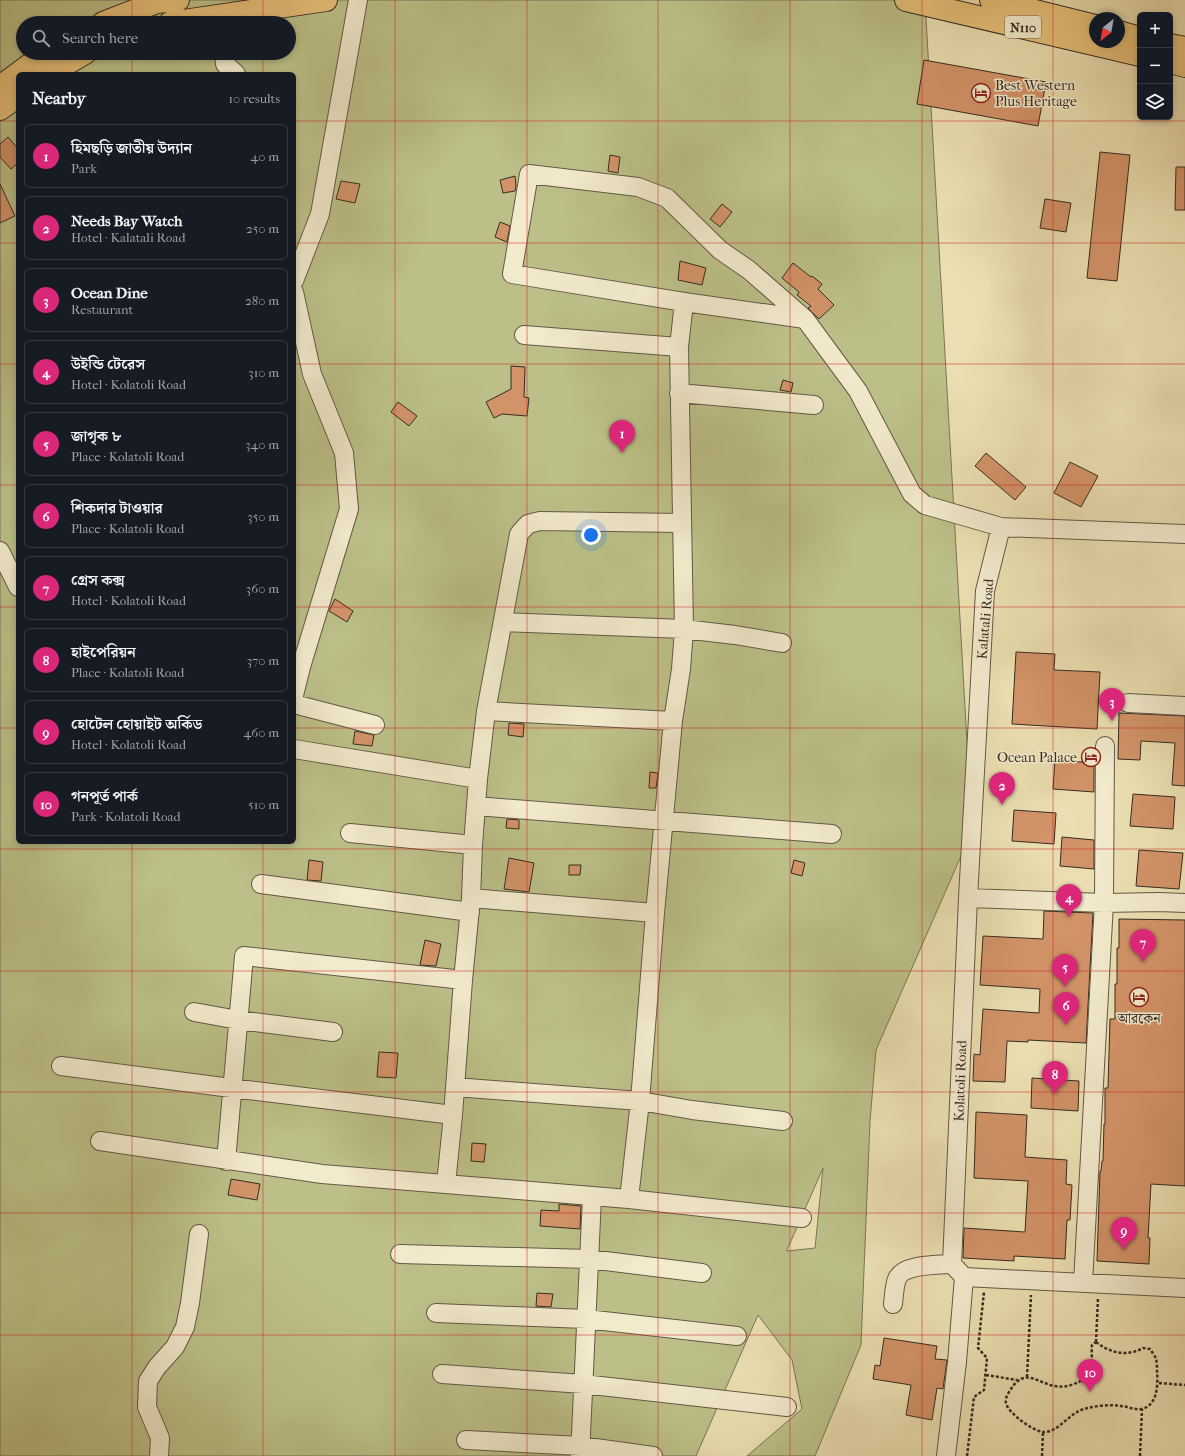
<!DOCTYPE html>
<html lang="en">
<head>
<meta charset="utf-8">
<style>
  body { margin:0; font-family:"IM FELL French Canon","Noto Serif Bengali",serif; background:#20242c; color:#f1f3f6 }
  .controls { position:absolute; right:12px; top:12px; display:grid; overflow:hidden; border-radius:6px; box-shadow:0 2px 6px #0003 }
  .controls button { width:36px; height:36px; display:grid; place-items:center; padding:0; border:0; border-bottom:1px solid #363941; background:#171b24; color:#f1f3f6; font:20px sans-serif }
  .compass { position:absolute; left:1089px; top:12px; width:36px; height:36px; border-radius:50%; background:#171b24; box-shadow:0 2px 6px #0003; rotate:211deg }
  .you { position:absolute; left:591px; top:535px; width:14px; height:14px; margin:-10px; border:3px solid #fff; border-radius:50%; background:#1a73e8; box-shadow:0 0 0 6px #1a73e833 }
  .badge { display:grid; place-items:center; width:26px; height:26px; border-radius:50%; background:#db2777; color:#fff; font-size:13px; font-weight:700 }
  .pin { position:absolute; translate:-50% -33px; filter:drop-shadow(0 1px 2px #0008) }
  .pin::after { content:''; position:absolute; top:21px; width:14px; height:12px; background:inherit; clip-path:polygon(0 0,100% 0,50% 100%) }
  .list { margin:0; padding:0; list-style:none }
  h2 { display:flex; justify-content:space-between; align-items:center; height:52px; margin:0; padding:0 16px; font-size:17px }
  h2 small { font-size:13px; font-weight:400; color:#9ea1a6 }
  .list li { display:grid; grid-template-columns:26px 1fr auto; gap:12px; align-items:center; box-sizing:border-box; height:64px; margin:0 8px 8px; padding:0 8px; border:1px solid #363941; border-radius:6px }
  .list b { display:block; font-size:15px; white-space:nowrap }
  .list p { margin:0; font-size:13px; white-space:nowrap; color:#9ea1a6 }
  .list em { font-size:13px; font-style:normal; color:#9ea1a6 }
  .icon { flex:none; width:22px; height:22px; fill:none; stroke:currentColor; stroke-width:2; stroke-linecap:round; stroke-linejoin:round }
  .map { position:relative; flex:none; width:1185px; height:1456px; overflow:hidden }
  .search { position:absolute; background:#171b24; box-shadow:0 2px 6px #0003; left:16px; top:16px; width:280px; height:44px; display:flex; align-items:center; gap:10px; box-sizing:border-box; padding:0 14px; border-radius:22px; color:#9ea1a6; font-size:15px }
  .panel { position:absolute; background:#171b24; box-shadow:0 2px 6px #0003; left:16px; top:72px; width:280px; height:772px; border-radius:6px }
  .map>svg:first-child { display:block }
  .green { fill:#bcc088; stroke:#797656; fill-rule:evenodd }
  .building { fill:#d29368; stroke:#362c23 }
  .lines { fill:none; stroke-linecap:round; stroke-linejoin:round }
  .minor-casing { stroke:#635946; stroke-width:20 }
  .highway-casing { stroke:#362c23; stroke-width:24 }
  .path { stroke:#362c23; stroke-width:2.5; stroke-dasharray:3 2; stroke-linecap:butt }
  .minor { stroke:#f2eacc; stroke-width:18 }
  .highway { stroke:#e6c078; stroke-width:22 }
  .grid { fill:none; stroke:#d62828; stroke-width:1; stroke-opacity:0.55 }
  .labels { text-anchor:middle; stroke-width:3; stroke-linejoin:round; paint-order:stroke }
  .shield { fill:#f2eacc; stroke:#6e6556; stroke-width:1 }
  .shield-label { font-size:13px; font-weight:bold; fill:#362c23 }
  .poi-label { font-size:14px; fill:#362c23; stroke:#f2eacc; text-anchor:start }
  .street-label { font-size:14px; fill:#362c23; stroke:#f2eacc }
</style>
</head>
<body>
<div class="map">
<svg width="1185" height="1456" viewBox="0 0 1185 1456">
  <rect width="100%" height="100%" fill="#ebdfb1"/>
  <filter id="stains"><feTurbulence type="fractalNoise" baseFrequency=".005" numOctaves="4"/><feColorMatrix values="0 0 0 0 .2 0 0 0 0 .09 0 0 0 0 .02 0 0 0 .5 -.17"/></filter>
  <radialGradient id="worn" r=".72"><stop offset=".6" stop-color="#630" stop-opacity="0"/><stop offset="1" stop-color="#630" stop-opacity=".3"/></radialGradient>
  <path class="green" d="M0,0H925L972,831L876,1050L870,1121L861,1345L815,1456H747L802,1409L792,1360L758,1315L696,1456H0ZM23,23H289V53H23ZM18,74H294V842H18ZM823,1168L815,1248L787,1251V1250Z"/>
  <path class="building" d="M924,60L1046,82L1038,126L917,104Z
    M8,137L18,149V163L11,169L0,157V144Z
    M1100,152L1130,155L1117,281L1087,278Z
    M610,155L620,157L618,173L608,171Z
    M1176,167H1185V210H1175Z
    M515,176L516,186L515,191L503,193L500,180Z
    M341,181L360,184L355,203L336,199Z
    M0,184L15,216L0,223Z
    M1045,199L1071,203L1066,232L1040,228Z
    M722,204L732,212L720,227L710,219Z
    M500,222L510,226L507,242L495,237Z
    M680,261L706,268L702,285L678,280Z
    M793,263L811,277L812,276L822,284L818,289L834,305L819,319L808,308L811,306L797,295L799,292L782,278Z
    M511,366L525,367L524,397L529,398L527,416L502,414L494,418L486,402L511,389Z
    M783,380L793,383L791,392L780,390Z
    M398,402L417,416L409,426L391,412Z
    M986,453L1026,487L1015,500L975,466Z
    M1070,462L1098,476L1081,507L1054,493Z
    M335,599L353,611L347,622L329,611Z
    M1016,652L1055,654L1054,670L1100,672L1097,729L1012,724Z
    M1119,713L1185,716V786L1172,785L1175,743L1141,741L1140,760L1118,759Z
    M509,723L524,724L523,737L508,735Z
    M355,731L374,735L372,746L353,744Z
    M1055,760L1094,763V792L1053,789Z
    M650,772L658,773L656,788H649Z
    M1133,794L1175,797L1173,829L1130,826Z
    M1014,810L1056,813L1054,844L1012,841Z
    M507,819L519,820V829L506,828Z
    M1062,837L1094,840V869L1060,866Z
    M1139,850L1183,853L1179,889L1136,886Z
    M509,858L534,863L529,892L504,889Z
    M309,860L323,862L321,881L307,880Z
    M794,860L805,863L802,876L791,873Z
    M569,865H581L580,875H569Z
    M1044,911L1093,913L1086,1043L1028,1040V1042L1007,1041L1005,1082L973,1081L974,1054L980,1055L983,1009L1039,1013L1040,989L980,985L983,936L1043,939Z
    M1119,919L1185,920V1186L1151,1184L1148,1238H1150L1149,1264L1097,1261L1100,1171H1101L1102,1161H1103L1104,1124H1105V1088H1108L1110,1019H1115V984H1117V948H1119Z
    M425,940L441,944L436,966L420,965Z
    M379,1052L398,1053L396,1078L377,1077Z
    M1032,1078L1079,1081L1078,1111L1031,1108Z
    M976,1112L1027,1115L1025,1157L1067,1160L1066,1184L1072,1185L1070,1220H1067L1065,1259L1014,1256V1261L963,1258L964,1228L1025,1232L1028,1181L974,1178Z
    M472,1143L486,1144L484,1162L471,1161Z
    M231,1179L260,1184L257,1200L228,1195Z
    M559,1204L581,1206L580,1229L540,1226L541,1210L559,1211Z
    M537,1293L553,1294L551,1307L536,1306Z
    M884,1338L937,1346L935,1359L947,1360L943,1389L937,1388L932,1420L906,1415L911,1385L873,1379L875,1365L880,1366Z"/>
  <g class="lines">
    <g class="minor-casing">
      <path id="minor" d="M224,53L225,64L236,74
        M294,281L320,214L358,0
        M294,292L312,374L344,453L349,509L301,667L294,695
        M805,319L684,302L512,274L529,174L638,187L667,198L720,250L749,270L805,319L858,391L912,494L925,505L1001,527
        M524,335L679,347
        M679,393L814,405
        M1185,534L1001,527L985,591L968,898L952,1264L964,1277L1185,1288
        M0,551L18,587
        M503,622L684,629L735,635L782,643
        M1128,703L1185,706
        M294,704L375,725
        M486,711L673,721
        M294,749L478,779
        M476,806L832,834
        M350,833L473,845
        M261,884L470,912
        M471,898L655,913
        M968,898L1104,903L1159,902L1185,903
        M194,1012L238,1020L333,1032
        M61,1066L231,1088L453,1115
        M455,1087L640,1101L692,1110L783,1121
        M100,1141L322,1174L629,1199L802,1218
        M226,1161L244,956L463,980
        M446,1184L453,1115L463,980L471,898L473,845L478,779L486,711L519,534L528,524L540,521L682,523
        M629,1199L640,1101L655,913L673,721L681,669L684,629L679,347L684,302
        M400,1254L589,1259L702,1273
        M1083,1283L1104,903L1105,746
        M893,1304C894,1296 894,1287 897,1279C903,1264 938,1265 952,1264
        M436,1313L586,1319L737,1336
        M442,1374L583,1384L787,1407
        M466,1440L581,1446L653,1456
        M159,1456L160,1438L147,1407L148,1381L157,1367L175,1347L185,1327L190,1303L199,1234
        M580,1456L592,1197
        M946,1456L957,1362L964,1277"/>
    </g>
    <g class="highway-casing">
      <path id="highway" d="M906,0L1140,55
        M991,0L1095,26
        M103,23L157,2L178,0
        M170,23L326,0
        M1119,32L1140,38
        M1170,45L1185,48
        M1170,62L1185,66
        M49,74L85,53
        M0,87L39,58L47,53
        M0,109L18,96"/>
    </g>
    <path class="path" d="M1096,1342C1110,1353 1127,1357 1143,1348L1150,1349C1152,1352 1155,1356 1156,1359C1157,1362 1157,1367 1157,1371C1158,1384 1158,1406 1141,1409C1133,1410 1127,1406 1120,1406C1109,1404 1095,1406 1084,1409C1069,1413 1058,1433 1043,1432C1033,1431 1008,1413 1006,1403C1005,1398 1008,1393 1011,1389C1025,1367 1037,1383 1055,1386C1064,1388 1072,1385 1079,1382C1084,1379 1089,1375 1091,1369C1093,1362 1091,1353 1092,1345Z
      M1096,1342L1098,1298
      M986,1375L1017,1380
      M1027,1377L1031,1295
      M1159,1383L1185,1385
      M967,1456L974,1397L984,1390L987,1358L978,1348L984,1292
      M1042,1456L1043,1432
      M1140,1456L1142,1409"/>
    <use href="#minor" class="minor"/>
    <use href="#highway" class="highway"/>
  </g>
  <path class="grid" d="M132,0V23M263,0V23M395,0V1456M527,0V1456M658,0V1456M790,0V1456M922,0V1456M1053,0V1456M132,53V74M263,53V74M0,121H18M294,121H1185M0,243H18M294,243H1185M0,364H18M294,364H1185M0,485H18M294,485H1185M0,607H18M294,607H1185M0,728H18M294,728H1185M132,842V1456M263,842V1456M0,849H1185M0,971H1185M0,1092H1185M0,1213H1185M0,1335H1185"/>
  <defs>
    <g id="hotel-ring" transform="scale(1)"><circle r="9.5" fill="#f2eacc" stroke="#8f2418" stroke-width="1.5"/><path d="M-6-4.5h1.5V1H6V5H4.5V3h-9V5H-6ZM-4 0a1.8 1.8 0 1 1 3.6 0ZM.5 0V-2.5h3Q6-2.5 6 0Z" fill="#8f2418"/></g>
  </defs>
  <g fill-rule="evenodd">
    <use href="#hotel-ring" x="981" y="93"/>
    <use href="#hotel-ring" x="1091" y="757"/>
    <use href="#hotel-ring" x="1139" y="997"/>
  </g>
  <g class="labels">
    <rect class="shield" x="1005" y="16" width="36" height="22" rx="3"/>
    <g class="shield-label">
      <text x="1023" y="32">N110</text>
    </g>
    <g class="poi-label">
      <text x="995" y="90">Best Western<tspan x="995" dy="16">Plus Heritage</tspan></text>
      <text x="1077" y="762" text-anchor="end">Ocean Palace</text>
      <text x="1139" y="1023" text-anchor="middle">আরকেন</text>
    </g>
    <g class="street-label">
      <text transform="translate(985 619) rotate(-85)" y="5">Kalatali Road</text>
      <text transform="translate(960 1081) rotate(-88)" y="5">Kolatoli Road</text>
    </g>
  </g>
  <rect width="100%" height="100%" filter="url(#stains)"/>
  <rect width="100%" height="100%" fill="url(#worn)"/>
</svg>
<div class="controls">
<button>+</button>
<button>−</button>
<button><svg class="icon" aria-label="layers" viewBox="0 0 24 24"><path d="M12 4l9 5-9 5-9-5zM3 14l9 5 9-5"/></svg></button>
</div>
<svg class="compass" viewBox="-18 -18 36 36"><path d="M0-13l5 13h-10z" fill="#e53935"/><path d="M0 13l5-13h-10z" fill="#9ea1a6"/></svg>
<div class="you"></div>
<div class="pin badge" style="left:622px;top:453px">1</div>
<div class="pin badge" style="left:1002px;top:805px">2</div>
<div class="pin badge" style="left:1112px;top:721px">3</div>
<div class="pin badge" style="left:1069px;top:917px">4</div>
<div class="pin badge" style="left:1065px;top:987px">5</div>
<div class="pin badge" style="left:1066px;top:1025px">6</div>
<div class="pin badge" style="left:1143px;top:962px">7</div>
<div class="pin badge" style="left:1055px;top:1094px">8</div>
<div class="pin badge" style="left:1124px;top:1250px">9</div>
<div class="pin badge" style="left:1090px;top:1392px">10</div>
<div class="search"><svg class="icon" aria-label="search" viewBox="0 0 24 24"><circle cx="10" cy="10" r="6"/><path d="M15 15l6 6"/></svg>Search here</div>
<section class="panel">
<h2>Nearby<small>10 results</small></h2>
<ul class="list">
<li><span class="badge">1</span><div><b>হিমছড়ি জাতীয় উদ্যান</b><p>Park</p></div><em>40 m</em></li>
<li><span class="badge">2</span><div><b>Needs Bay Watch</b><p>Hotel · Kalatali Road</p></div><em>250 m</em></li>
<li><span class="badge">3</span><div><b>Ocean Dine</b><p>Restaurant</p></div><em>280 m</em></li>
<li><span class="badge">4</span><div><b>উইন্ডি টেরেস</b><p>Hotel · Kolatoli Road</p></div><em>310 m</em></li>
<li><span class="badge">5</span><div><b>জাগৃক ৮</b><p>Place · Kolatoli Road</p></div><em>340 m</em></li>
<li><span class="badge">6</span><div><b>শিকদার টাওয়ার</b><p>Place · Kolatoli Road</p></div><em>350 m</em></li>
<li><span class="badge">7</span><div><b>গ্রেস কক্স</b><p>Hotel · Kolatoli Road</p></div><em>360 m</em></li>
<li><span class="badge">8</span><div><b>হাইপেরিয়ন</b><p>Place · Kolatoli Road</p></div><em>370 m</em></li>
<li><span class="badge">9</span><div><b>হোটেল হোয়াইট অর্কিড</b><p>Hotel · Kolatoli Road</p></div><em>460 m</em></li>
<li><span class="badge">10</span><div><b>গনপূর্ত পার্ক</b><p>Park · Kolatoli Road</p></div><em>510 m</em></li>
</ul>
</section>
</div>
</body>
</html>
